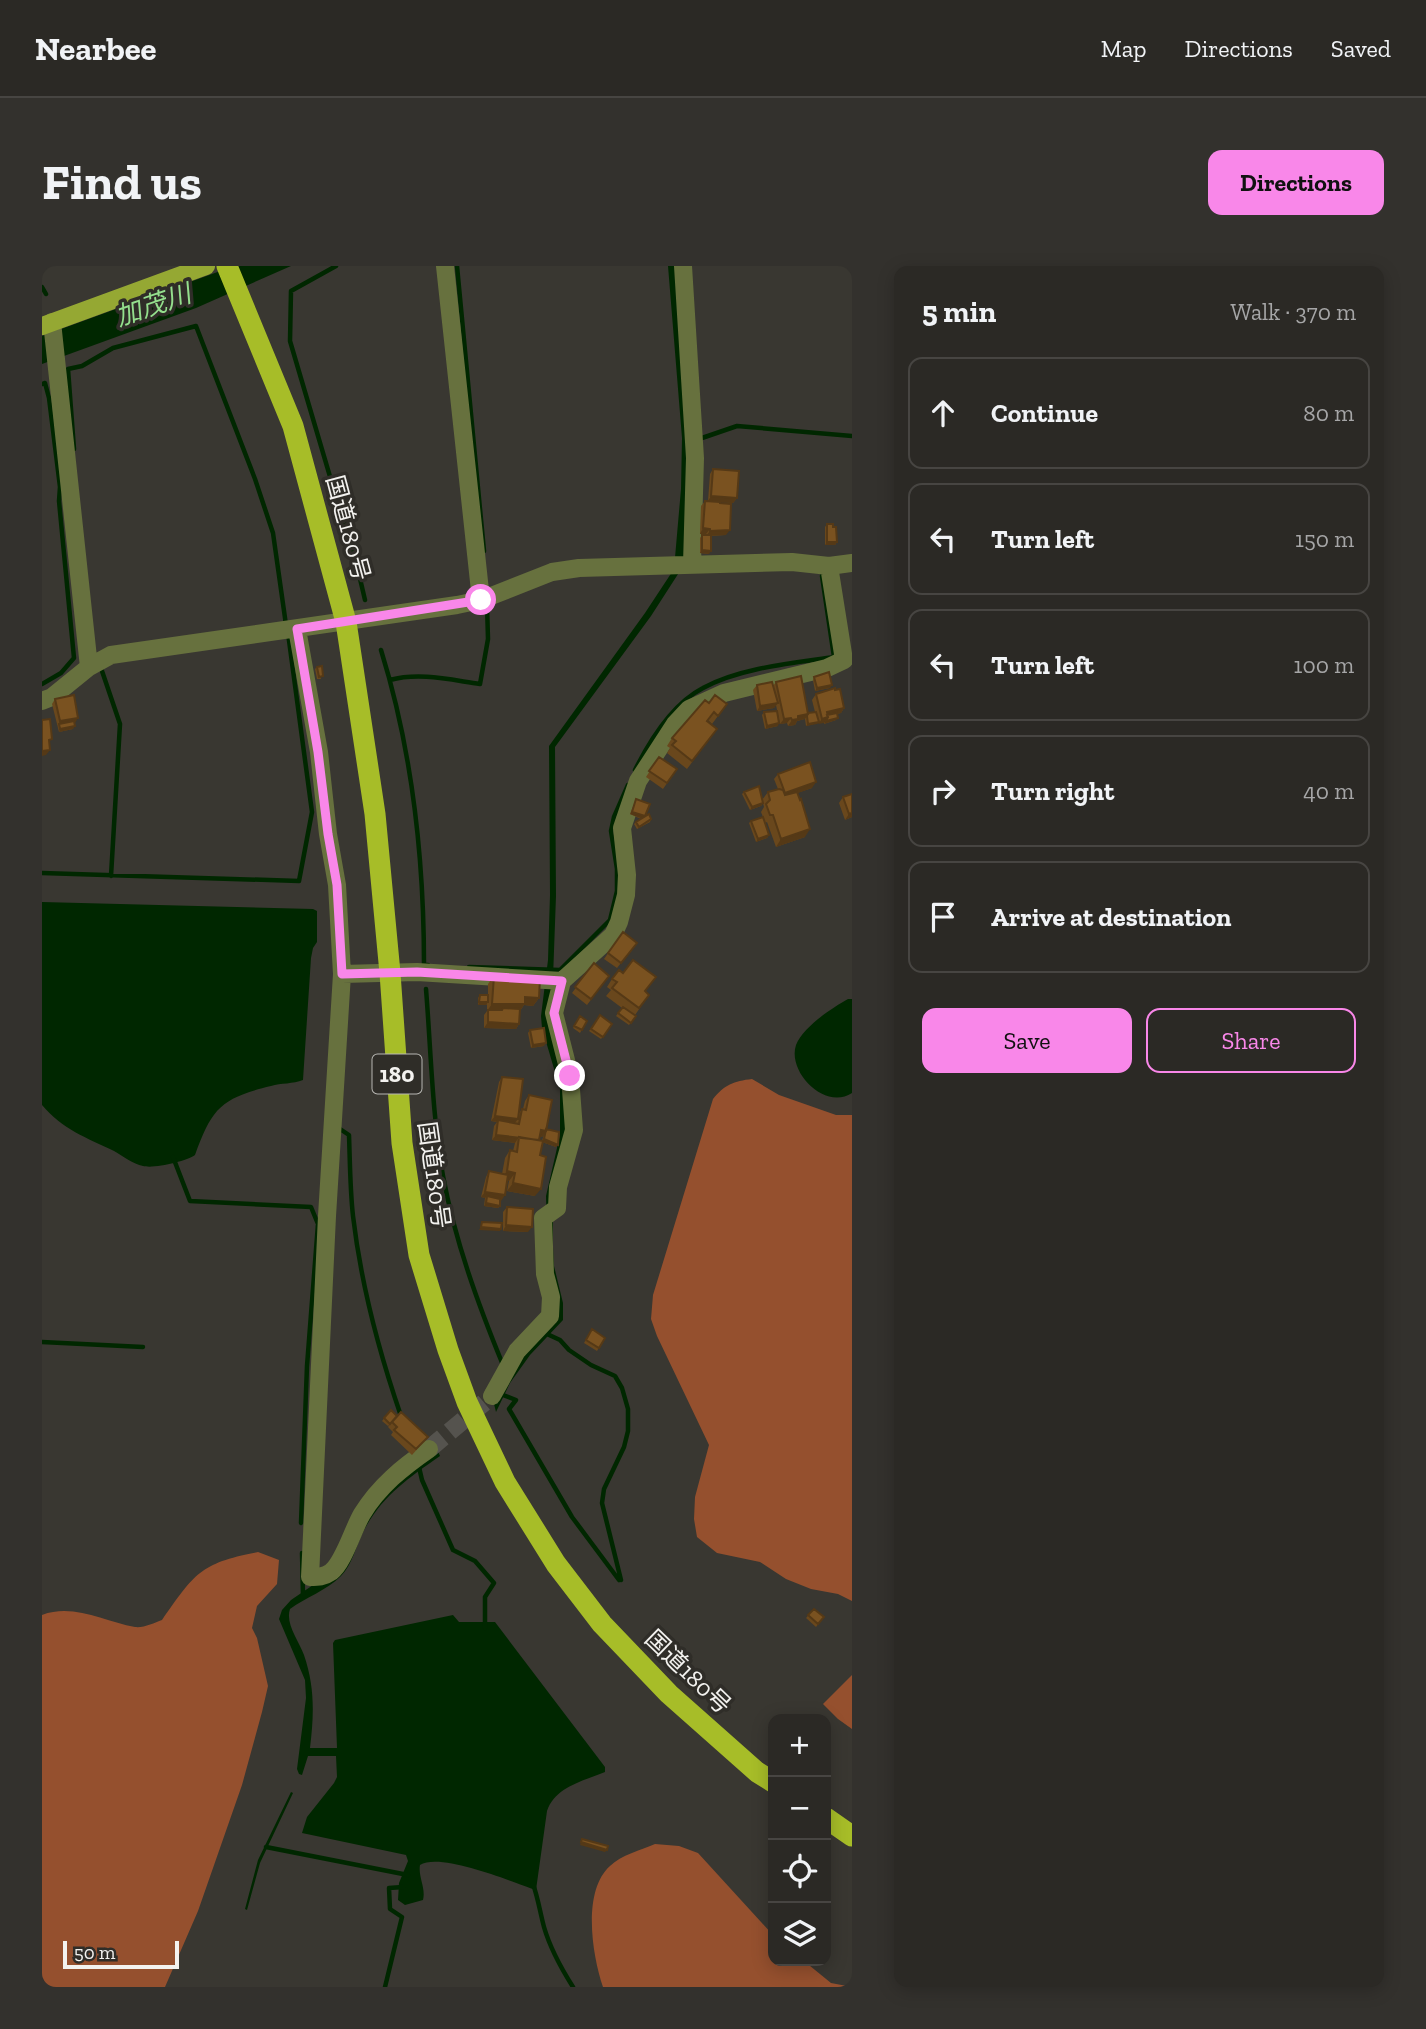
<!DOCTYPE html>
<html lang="en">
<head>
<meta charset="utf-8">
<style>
  body { margin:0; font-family:"Zilla Slab","Noto Sans JP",serif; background:#33312d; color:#f1f3f6 }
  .controls { position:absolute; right:21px; bottom:21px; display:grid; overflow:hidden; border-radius:14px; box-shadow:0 4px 18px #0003 }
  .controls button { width:63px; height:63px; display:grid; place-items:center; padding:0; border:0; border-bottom:2px solid #474542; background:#2b2925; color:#f1f3f6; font:35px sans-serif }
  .scale { position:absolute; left:21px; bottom:18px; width:116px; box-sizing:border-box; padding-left:7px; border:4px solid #f3f2ef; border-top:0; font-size:19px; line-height:24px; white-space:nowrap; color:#f3f2ef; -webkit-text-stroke:5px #2f2d28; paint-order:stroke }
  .stop { position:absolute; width:21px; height:21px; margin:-16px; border:5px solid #f987e9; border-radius:50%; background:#fff }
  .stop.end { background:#f987e9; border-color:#fff; box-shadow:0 2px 7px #0008 }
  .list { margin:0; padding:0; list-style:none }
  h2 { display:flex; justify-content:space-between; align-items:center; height:91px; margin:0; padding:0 28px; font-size:30px }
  h2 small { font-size:23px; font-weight:400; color:#a6a6a7 }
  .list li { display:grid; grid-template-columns:46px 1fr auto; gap:21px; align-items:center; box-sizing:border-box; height:112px; margin:0 14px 14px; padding:0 14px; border:2px solid #474542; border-radius:14px }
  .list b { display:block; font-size:26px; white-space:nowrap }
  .list em { font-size:23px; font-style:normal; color:#a6a6a7 }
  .actions { display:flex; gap:14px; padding:21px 28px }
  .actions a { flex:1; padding:16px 0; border:2px solid #f987e9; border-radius:14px; text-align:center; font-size:24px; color:#f987e9 }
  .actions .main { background:#f987e9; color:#111 }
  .icon { flex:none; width:38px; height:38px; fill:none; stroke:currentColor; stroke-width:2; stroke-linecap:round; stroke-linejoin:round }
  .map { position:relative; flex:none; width:810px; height:1721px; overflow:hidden; border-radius:14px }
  header { display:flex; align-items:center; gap:42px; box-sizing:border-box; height:98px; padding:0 35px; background:#2b2925; border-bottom:2px solid #474542 }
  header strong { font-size:33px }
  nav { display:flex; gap:38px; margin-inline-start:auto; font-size:24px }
  .intro { display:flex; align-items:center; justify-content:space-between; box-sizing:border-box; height:168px; padding:0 42px }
  h1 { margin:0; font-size:49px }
  .button { padding:18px 32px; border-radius:14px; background:#f987e9; color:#111; font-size:24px; font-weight:700 }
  main { display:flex; gap:42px; padding:0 42px }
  aside { flex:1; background:#2b2925; border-radius:14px; box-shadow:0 4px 18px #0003 }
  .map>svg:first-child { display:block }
  .forest { fill:#95502e }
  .water { fill:#002700 }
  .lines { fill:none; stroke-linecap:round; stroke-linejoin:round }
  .stream { stroke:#002700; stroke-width:4.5 }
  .minor-tunnel { stroke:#55534e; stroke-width:18; stroke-dasharray:18 9; stroke-linecap:butt }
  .minor { stroke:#67713e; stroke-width:18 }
  .major { stroke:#95a833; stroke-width:18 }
  .highway { stroke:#a7bd28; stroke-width:21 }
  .wall { fill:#69471c; fill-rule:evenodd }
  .shaded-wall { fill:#553916 }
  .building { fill:#7a5220; stroke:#553916; stroke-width:2 }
  .route { stroke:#f987e9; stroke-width:9 }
  .labels { text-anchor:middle; stroke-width:7; stroke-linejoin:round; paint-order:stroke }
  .shield { fill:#2f2d28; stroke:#b8b7b3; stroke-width:2 }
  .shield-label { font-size:23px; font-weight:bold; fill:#f3f2ef }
  .street-label { font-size:24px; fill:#f3f2ef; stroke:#2f2d28 }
  .water-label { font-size:26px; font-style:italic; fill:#94df8d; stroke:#2f2d28 }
</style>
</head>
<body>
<header>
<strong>Nearbee</strong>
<nav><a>Map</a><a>Directions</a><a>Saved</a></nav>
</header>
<div class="intro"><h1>Find us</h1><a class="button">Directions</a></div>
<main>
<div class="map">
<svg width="810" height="1721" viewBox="0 0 810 1721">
  <rect width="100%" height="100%" fill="#393731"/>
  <path class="forest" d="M710,813L737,829L794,849H810V1335L796,1328L769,1323L744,1313L718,1296L675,1287L655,1271L652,1253L653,1231L667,1179L615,1070L609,1053L611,1029L671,833C682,819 692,815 710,813Z
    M216,1286L237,1294L235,1318L215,1340L210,1362L215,1372L226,1420L220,1446L200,1519L156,1645L123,1721H0V1349C32,1337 63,1356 93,1361C102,1362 112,1357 120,1354C153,1307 158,1297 216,1286Z
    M810,1409V1463L796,1453L781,1438Z
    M613,1578L637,1580L656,1587L731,1669V1695H762L789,1717L810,1721H561C550,1689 540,1625 568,1600C579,1589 599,1584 613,1578Z"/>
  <path class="water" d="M192,0H249L154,42L0,98V70Z
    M626,0H637L647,136L646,285L638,305L609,350L513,481L514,630L511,712L527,855L511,927V981L512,1000L521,1037V1054L488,1089L468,1117L454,1146L452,1138L471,1103L500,1064L505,969L504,930L518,869V823L500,762L499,750L506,694L508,629L507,480L603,347L632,303L639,223L640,172Z
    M0,636L271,643L275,645V676L271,682L269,692L261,814C251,818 239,817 229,820C179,832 170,842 153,889C145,895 112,903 101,900C91,898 81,890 72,885C45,872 20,863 0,839Z
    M806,733H810V827C783,845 745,806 754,779C761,761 790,742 806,733Z
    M395,1183L398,1190C365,1213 340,1230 321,1266C314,1280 310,1299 299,1310C284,1325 264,1331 248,1343C243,1358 257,1375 262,1389C273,1421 272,1449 268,1482H295L291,1377L293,1374L411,1349L417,1356H453L563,1501V1506C541,1515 513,1521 505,1545L494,1624C470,1616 399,1586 378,1599C376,1611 384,1622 381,1634L363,1639L356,1634L357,1617L366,1595L364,1589L260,1567L265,1551L292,1517L295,1511L294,1490H266L260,1509L257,1508L255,1503L264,1432L263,1414L237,1353L240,1344L249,1334L277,1315L328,1240Z
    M249,1526L251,1527L218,1597L205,1644L203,1643L216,1594Z"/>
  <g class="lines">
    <path class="stream" d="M294,0L249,25L248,75L302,258L305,257L323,334
      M415,0L442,285
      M0,21L4,28
      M0,118L3,117L7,132L18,221L17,235L32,392L19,407L0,418
      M660,172L695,160L810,170
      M32,183L26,103L40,100L71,82L154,60L213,213L231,267L244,359
      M339,384C370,484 382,594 382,699H386
      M60,405L78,458L69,610
      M348,414C378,406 409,414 438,418L446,373L445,339
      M593,504C608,474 630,438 661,422C697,402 751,397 792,391L780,310
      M0,607L257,615L270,546L246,367
      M427,701L518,704L568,654L575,625V603L569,565L572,551L586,519
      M384,723C389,785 390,848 401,910C413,975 436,1038 461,1099
      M298,863L307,869C308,896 308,923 311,950C319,1018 337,1086 359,1150
      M131,891L148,935L269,941L276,958L265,1100L259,1257
      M505,1068L518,1074L527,1084L549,1099L573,1110L580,1122L586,1143V1165L582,1181L562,1223L560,1237L579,1314
      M0,1076L101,1081
      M461,1129L474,1134L467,1143L530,1251L577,1314
      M377,1201L380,1214L411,1284L433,1295L452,1317L443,1331V1362
      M260,1287L261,1330
      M224,1581L366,1609
      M491,1618C496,1632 498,1646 502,1661C508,1682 519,1702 531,1721
      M343,1721L360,1651L348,1643L347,1622L361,1621"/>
    <path class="minor-tunnel" d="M387,1183L450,1130"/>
    <path class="minor" d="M403,0L439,334
      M641,0L653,192L650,298
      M10,56L47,401
      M255,363L277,486L286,568L295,619L300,708
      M0,435L10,431L47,401L69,389L415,339L439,334L510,306L537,302L750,296L787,300L810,297
      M450,1130L475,1085L508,1050L509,1031L503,1008L501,952L515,942L516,921L532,864L528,810L512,747L520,715L571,669L577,656L584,629L585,609L580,562L596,515L633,458L647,443L682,427L785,402L802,394L787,300
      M387,1183C361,1201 337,1220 320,1248C311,1263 302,1296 289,1306C282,1311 276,1311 268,1311L285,950L300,708L375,706L520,715"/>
    <path class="major" d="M0,60L164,0"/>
    <path class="highway" d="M185,0L251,160L304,356L333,548L348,707L360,877L377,989L406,1084L425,1136L463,1216L514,1298L560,1358L627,1428L715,1506L731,1516
      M784,1552L810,1570"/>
  </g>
  <path class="wall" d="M671,203L695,232L691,237L678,236L684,269L669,270L667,288L658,287V272L660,269H664V268H658L659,240L663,235H666L668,208Z
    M785,258L791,261L795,276L793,279H783V261Z
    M275,401L279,413H275L273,403Z
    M772,411L788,422L773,425L771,414Z
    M734,416L766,447L773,446L770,434L774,428L802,442L799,447L795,448L794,454L782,458V457H776L764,460L763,453L755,455L753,459L746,460L745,457L738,458L734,439L732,442L715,445L711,424L715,419L731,420Z
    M13,433L32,457L31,463L17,466L10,438Z
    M685,438L670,458L666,454L665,455L675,463L645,503L625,487L628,482L625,480L630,472Z
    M722,446L736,460L723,463L720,449Z
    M617,491L635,503L621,523L604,511Z
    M736,508L770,522L755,527L763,571L734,581L725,556L723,557L727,569L725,572L714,576L707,557L709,555L721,551L719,546L722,541L721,537L719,540L708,544L700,528L702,526L720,534L726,526L736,523L732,513Z
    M810,528V551L803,554L797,537L801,531Z
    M594,533L602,551L609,553L608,556L595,563L592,558L594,556L599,553L588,548Z
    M581,666L591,682L575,702L562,693Z
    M552,697L567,710L545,739L530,727Z
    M452,710L497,732L491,740L482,739L478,745L477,758L474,763L442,762V749L445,745V738L444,739H436V732L438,729H446V718Z
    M570,713L603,725L607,729L593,749L594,750L587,759L574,750L580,742L564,730L569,724L565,721Z
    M558,749L570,758L559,773L547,765Z
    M538,750L545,755L538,767L531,762Z
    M488,764L502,780L489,782L486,767Z
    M460,811L477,847L480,843H481L483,835L487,829L514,881L500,876L493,930L465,925L467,915L465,914L463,929L458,935V940L456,942L442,940L443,932L439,931L444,911L447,905L460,908L463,892L468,884L471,885L473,877L450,874L452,860L455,856L449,855L457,816ZM502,868L500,875H497L498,870L500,871Z
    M465,941L486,966L461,965V946Z
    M550,1063L563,1072L555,1085L542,1077Z
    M349,1144L355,1150L386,1171L370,1189L349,1169L351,1166L346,1161L349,1157L346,1160L340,1155Z
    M772,1343L782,1351L774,1361L764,1352Z"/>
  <path class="shaded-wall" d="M669,230L695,232L691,237L666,235Z
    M661,262L668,263L664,268H658Z
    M688,264L684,269L664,270L668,265Z
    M785,276H795L793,279H783Z
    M660,284L669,285L667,288L658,287Z
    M790,419L788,422L773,425L775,422Z
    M736,437L732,442L715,445L718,440Z
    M802,442L799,447L783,451L785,446Z
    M766,448L763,453L755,455L753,459L746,460L750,454L756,450Z
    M786,451L782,457L776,458L780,453Z
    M36,452L33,457L17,458L15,461L18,455Z
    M749,452L745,457L738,458L742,453Z
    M796,452L794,454L782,458L784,455Z
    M777,456L775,458L764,460L766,458Z
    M737,457L736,460L723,463L725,460Z
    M33,460L31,463L17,466L18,463Z
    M8,484L4,489L0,490V485Z
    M774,516L770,522L739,533L743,527Z
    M721,537L719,540L708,544L710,541Z
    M590,546L603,550L601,553L588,548Z
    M810,547V551L803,554L807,548Z
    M768,563L763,571L734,581L739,573Z
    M727,569L725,572L714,576L716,573Z
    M483,731L497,732L491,740L482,739L477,746L461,742L458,746L446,744L445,745L450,738Z
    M437,736H446L444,739H436Z
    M446,756L477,758L474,763L442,762Z
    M504,777L502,780L489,782L491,779Z
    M453,850L476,853L472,858L449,855Z
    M499,864L504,865L500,871L495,870Z
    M454,869L477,871L473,877L450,874Z
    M502,873L516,879L514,881L500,876Z
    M465,905L473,907L467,915L459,913Z
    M471,917L499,923L493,930L465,925Z
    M443,926L463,929L459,935L445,932V930L443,932L439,931Z
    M444,937L458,940L456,942L442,940Z
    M464,959L490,961L486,966L461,965Z
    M439,961L459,963L458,965L437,964Z
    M539,1576L565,1584L563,1586L538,1579Z"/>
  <path class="building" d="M671,203L697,205L695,232L669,230Z
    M663,235L678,236V237L689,238L688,264L668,265V263L661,262Z
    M785,258H791V261H794L795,276H785Z
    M660,269H669V285L660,284Z
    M280,400L281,410L277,411L275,401Z
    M787,406L790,419L775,422L772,411Z
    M759,410L766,448L756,450V453L750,454L749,452L742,453L734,416Z
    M730,416L736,437L718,440L715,419Z
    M793,422V424L798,423L802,442L785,446L786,451L780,453L774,428Z
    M32,429L36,452L18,455L13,433Z
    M673,429L685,438L676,450L672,446L665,455L675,463L650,495L630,479L634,475L630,472L663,434L667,437Z
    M735,445L737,457L725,460L722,446Z
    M774,446L777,456L766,458L765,450L766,447Z
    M795,447L796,452L784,455L786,451L785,449Z
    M8,453L10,473L7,474L8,484L0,485V454Z
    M32,455L33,460L18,463L17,458Z
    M617,491L635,503L625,517L607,505Z
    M768,496L774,516L743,527L736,508Z
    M717,520L721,537L710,541L702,526Z
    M737,523L741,524L743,529L755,526L758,534L759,533L768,563L739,573L731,549H728L724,538L728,534L726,526Z
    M810,528V547L807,548L801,531Z
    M594,533L608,538L603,550L590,546Z
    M607,548L609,553L597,561L594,556Z
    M721,551L727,569L716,573L709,555Z
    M581,666L595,677L579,697L566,687Z
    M591,694L614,711L603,725L607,729L597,742L570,722L575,716L570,713L577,704L581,707Z
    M552,697L567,710L549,733L533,721Z
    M452,710L498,712L497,732L483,731V738H450Z
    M438,729H446V736H437Z
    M581,741L594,750L589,757L576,747Z
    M461,742L478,743L477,758L446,756V744H460Z
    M558,749L570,758L561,771L549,763Z
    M538,750L545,755L540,764L532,760Z
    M502,762L504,777L491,779L488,764Z
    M460,811L481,813L476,853L453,850Z
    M487,829L510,834L504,865L499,864L497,874L454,869L456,854L477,858L480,843L484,844Z
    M504,863L517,866L516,879L502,873Z
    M477,871L501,875L498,889L504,891L499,923L471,917L473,907L465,905L468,884L475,886Z
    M447,905L466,909L463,929L443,926Z
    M445,930L458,933V940L444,937Z
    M465,941L491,943L490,961L464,959Z
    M440,956L460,957L459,963L439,961Z
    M550,1063L563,1072L557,1082L544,1074Z
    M349,1144L355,1150L348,1158L342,1152Z
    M359,1146L386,1171L374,1183L352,1164L355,1161L350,1156Z
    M772,1343L782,1351L776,1358L766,1349Z
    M540,1573L566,1580L565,1584L539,1576Z"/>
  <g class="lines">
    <path class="route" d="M439,334L255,363L276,486L286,568L295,619L300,708L375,706L520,715L512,747L528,810"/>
  </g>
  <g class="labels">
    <rect class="shield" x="330.5" y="788.5" width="49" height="39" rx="5"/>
    <g class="shield-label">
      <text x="355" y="816">180</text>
    </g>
    <g class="street-label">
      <text transform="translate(306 262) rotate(75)" y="8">国道180号</text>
      <text transform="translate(392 909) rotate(82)" y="8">国道180号</text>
      <text transform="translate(646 1406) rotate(44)" y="8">国道180号</text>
    </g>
    <g class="water-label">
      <text transform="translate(111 39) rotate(-19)" y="9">加茂川</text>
    </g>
  </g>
</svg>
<div class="controls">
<button>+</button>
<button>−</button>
<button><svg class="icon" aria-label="locate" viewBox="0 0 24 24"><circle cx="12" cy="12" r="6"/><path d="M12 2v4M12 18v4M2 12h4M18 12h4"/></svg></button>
<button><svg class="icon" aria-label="layers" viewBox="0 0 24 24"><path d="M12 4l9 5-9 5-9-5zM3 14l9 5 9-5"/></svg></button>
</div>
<div class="scale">50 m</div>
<div class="stop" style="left:439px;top:334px"></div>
<div class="stop end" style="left:528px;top:810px"></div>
</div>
<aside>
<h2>5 min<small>Walk · 370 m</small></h2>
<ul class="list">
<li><svg class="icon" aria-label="ahead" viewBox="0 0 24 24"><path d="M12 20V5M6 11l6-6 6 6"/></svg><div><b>Continue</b></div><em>80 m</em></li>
<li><svg class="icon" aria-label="left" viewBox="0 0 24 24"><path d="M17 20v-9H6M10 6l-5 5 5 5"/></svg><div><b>Turn left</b></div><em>150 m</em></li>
<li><svg class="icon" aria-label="left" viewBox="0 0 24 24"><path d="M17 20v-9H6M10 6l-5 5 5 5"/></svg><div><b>Turn left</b></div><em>100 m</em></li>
<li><svg class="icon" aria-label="right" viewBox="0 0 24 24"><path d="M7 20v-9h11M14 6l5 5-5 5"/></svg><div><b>Turn right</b></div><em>40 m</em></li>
<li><svg class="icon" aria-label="arrive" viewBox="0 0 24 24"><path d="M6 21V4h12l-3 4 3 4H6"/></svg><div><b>Arrive at destination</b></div></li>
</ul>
<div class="actions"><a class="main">Save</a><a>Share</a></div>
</aside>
</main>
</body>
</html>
